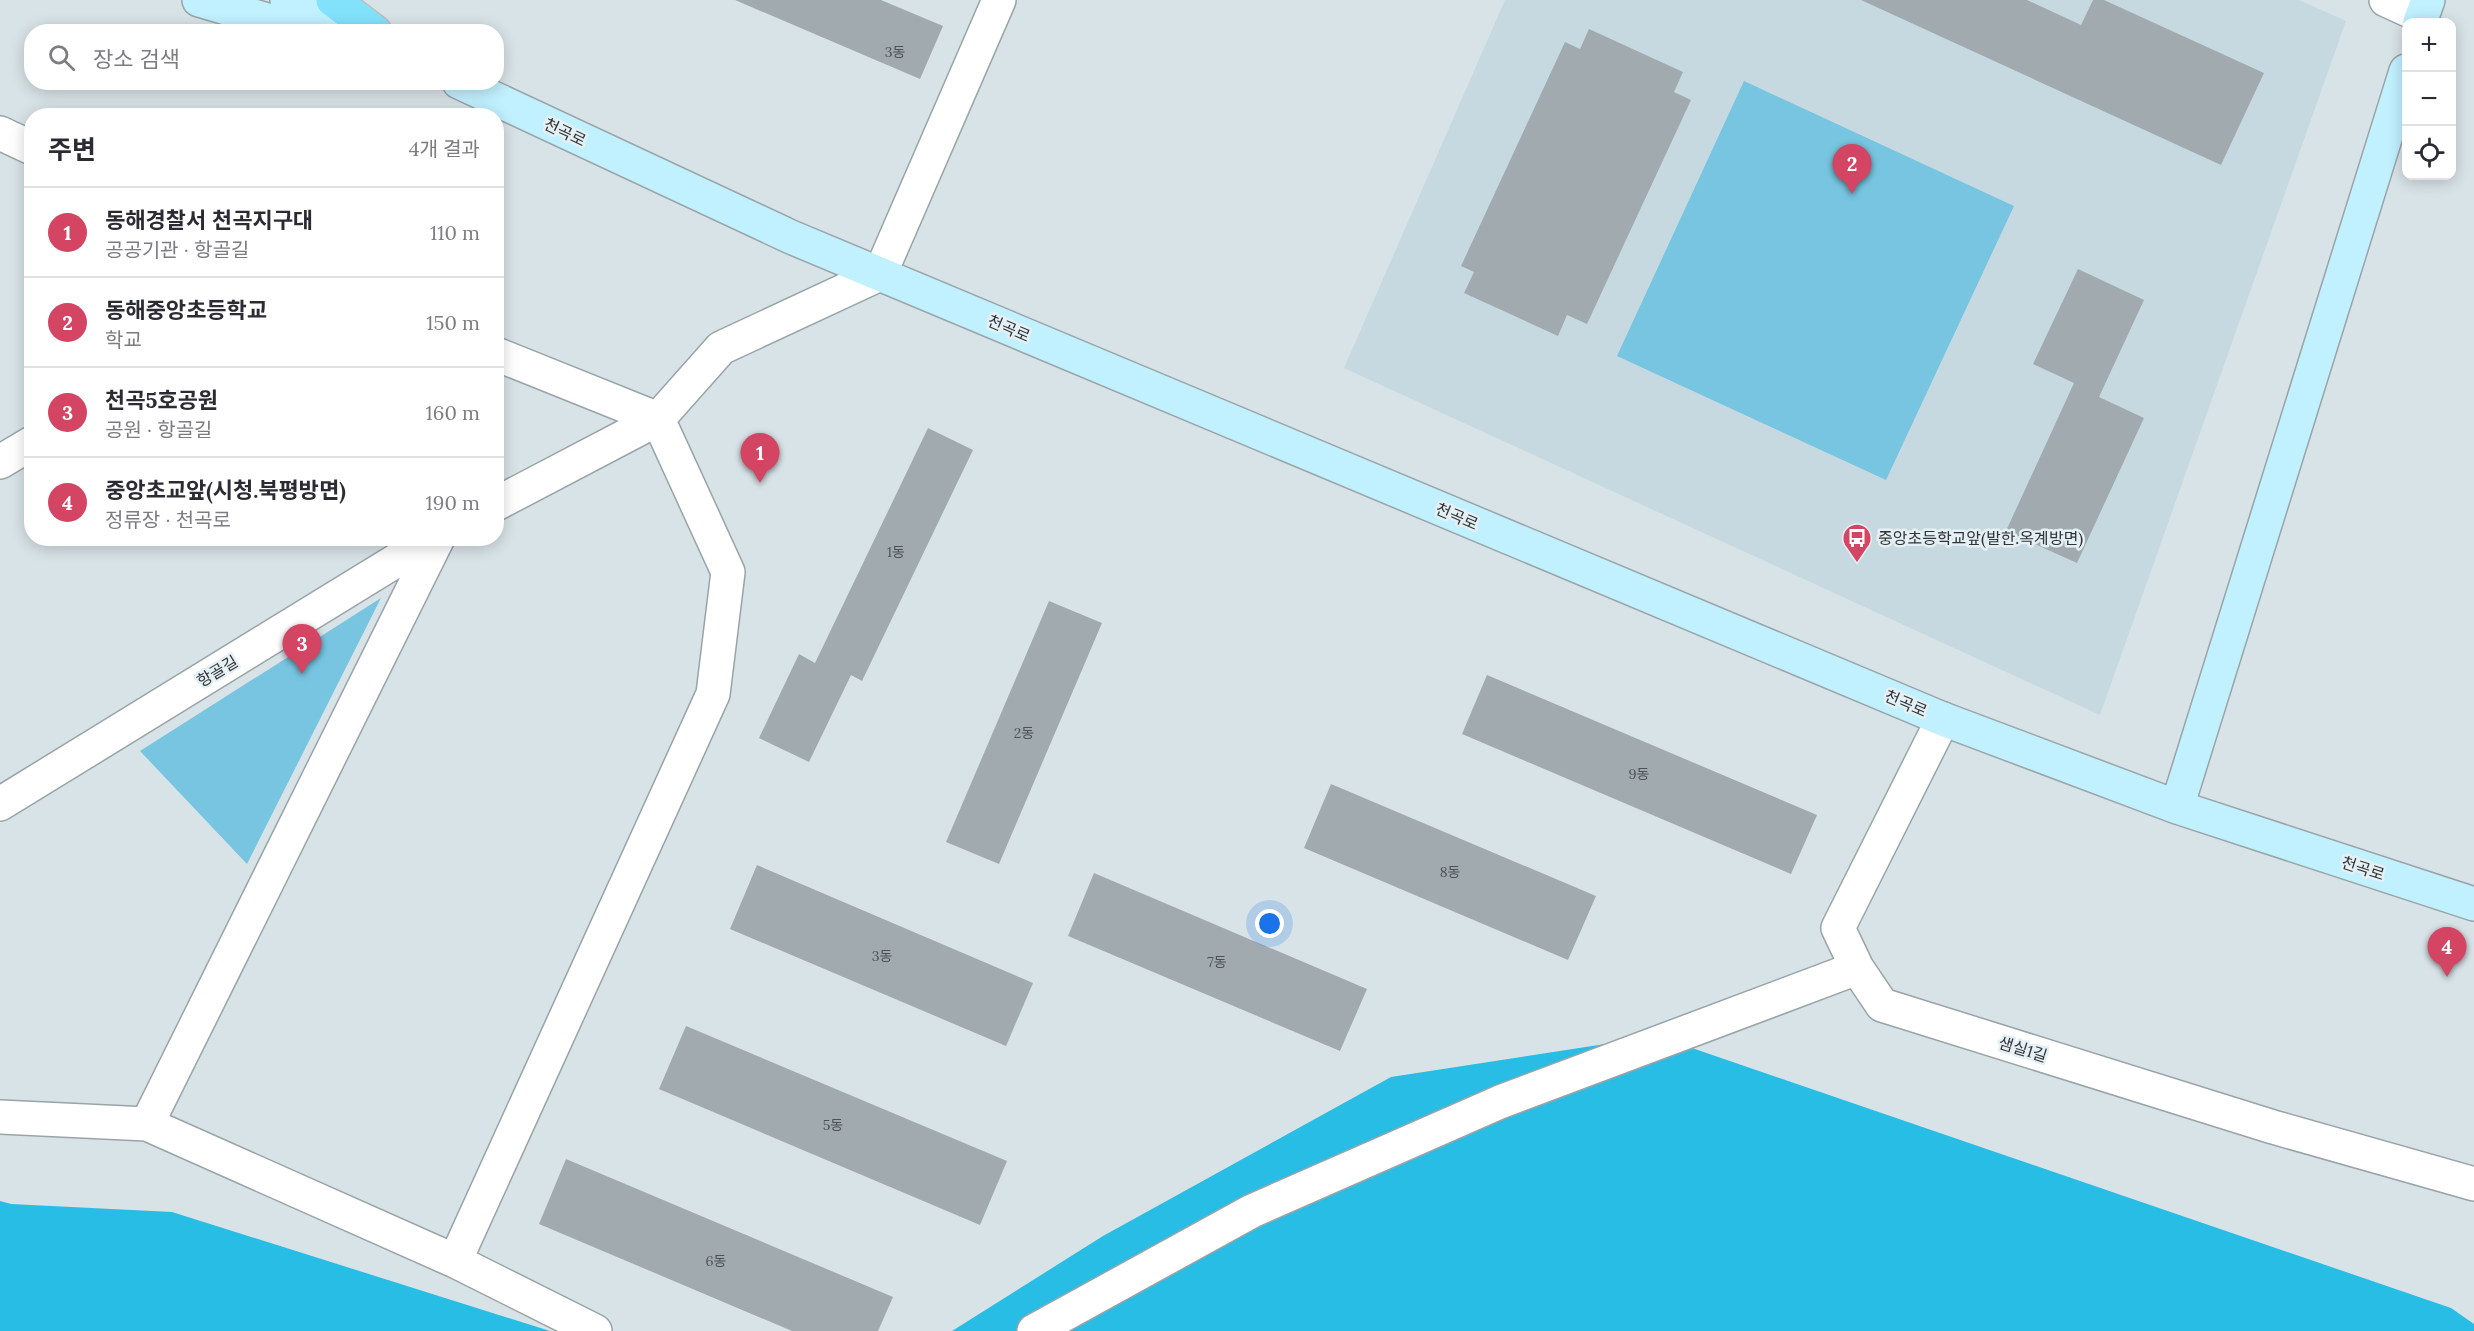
<!DOCTYPE html>
<html lang="ko">
<head>
<meta charset="utf-8">
<style>
  body { margin:0; font-family:Lora,"Noto Sans KR",serif; background:#f2f2f3; color:#2b2b33 }
  .controls { position:absolute; right:18px; top:18px; display:grid; overflow:hidden; border-radius:12px; box-shadow:0 3px 15px #0003 }
  .controls button { width:54px; height:54px; display:grid; place-items:center; padding:0; border:0; border-bottom:2px solid #e1e1e2; background:#fff; color:#2b2b33; font:30px sans-serif }
  .you { position:absolute; left:1270px; top:924px; width:21px; height:21px; margin:-15px; border:4px solid #fff; border-radius:50%; background:#1a73e8; box-shadow:0 0 0 9px #1a73e833 }
  .badge { display:grid; place-items:center; width:39px; height:39px; border-radius:50%; background:#d44463; color:#fff; font-size:20px; font-weight:700 }
  .pin { position:absolute; translate:-50% -50px; filter:drop-shadow(0 2px 3px #0008) }
  .pin::after { content:''; position:absolute; top:32px; width:21px; height:18px; background:inherit; clip-path:polygon(0 0,100% 0,50% 100%) }
  .list { margin:0; padding:0; list-style:none }
  h2 { display:flex; justify-content:space-between; align-items:center; height:78px; margin:0; padding:0 24px; font-size:26px }
  h2 small { font-size:20px; font-weight:400; color:#7c7c81 }
  .list li { display:grid; grid-template-columns:39px 1fr auto; gap:18px; align-items:center; box-sizing:border-box; height:90px; padding:0 24px; border-top:2px solid #e1e1e2 }
  .list b { display:block; font-size:22px; white-space:nowrap }
  .list p { margin:0; font-size:20px; white-space:nowrap; color:#7c7c81 }
  .list em { font-size:20px; font-style:normal; color:#7c7c81 }
  .icon { flex:none; width:33px; height:33px; fill:none; stroke:currentColor; stroke-width:2; stroke-linecap:round; stroke-linejoin:round }
  .map { position:relative; flex:none; width:2474px; height:1331px; overflow:hidden }
  .search { position:absolute; background:#fff; box-shadow:0 3px 15px #0003; left:24px; top:24px; width:480px; height:66px; display:flex; align-items:center; gap:15px; box-sizing:border-box; padding:0 21px; border-radius:24px; color:#7c7c81; font-size:22px }
  .panel { position:absolute; background:#fff; box-shadow:0 3px 15px #0003; left:24px; top:108px; width:480px; height:438px; border-radius:24px }
  .map>svg:first-child { display:block }
  .built { fill:#c6d9e0 }
  .green { fill:#77c5e0 }
  .forest { fill:#27bde5 }
  .building { fill:#a1abaf }
  .lines { fill:none; stroke-linecap:round; stroke-linejoin:round }
  .street-casing { stroke:#99a4a8; stroke-width:36 }
  .secondary-casing { stroke:#99a4a8; stroke-width:36 }
  .primary-casing { stroke:#bdbebf; stroke-width:36 }
  .street { stroke:#fff; stroke-width:33 }
  .secondary { stroke:#c1f0fe; stroke-width:33 }
  .primary { stroke:#82e2fc; stroke-width:33 }
  .labels { text-anchor:middle; stroke-width:5; stroke-linejoin:round; paint-order:stroke }
  .number-label { font-size:14px; fill:#4c5254 }
  .street-label { font-size:16px; fill:#303436; stroke:#e5f0f5 }
  .poi-label { font-size:16px; fill:#303436; stroke:#e5f0f5; text-anchor:start }
</style>
</head>
<body>
<div class="map">
<svg width="2474" height="1331" viewBox="0 0 2474 1331">
  <rect width="100%" height="100%" fill="#d8e3e7"/>
  <path class="built" d="M1505,0H2299L2346,21L2100,715L1344,368Z"/>
  <path class="green" d="M1744,81L2014,206L1886,480L1617,356Z
    M381,598L247,864L140,751Z"/>
  <path class="forest" d="M1657,1036L2451,1308L2474,1324V1331H952L1103,1236L1391,1077Z
    M0,1201L11,1204L172,1212L550,1331H0Z"/>
  <path class="building" d="M735,0H881L943,26L920,79Z
    M1861,0H2027L2081,25L2093,0H2104L2264,73L2221,165Z
    M1589,29L1683,72L1674,92L1691,100L1587,324L1567,315L1558,336L1464,293L1474,272L1461,266L1565,42L1580,49Z
    M2078,269L2144,300L2099,397L2144,418L2077,563L2006,531L2074,383L2033,364Z
    M928,428L973,450L862,681L851,675L809,762L759,738L799,654L815,663Z
    M1049,601L1102,623L999,864L946,842Z
    M1487,675L1817,815L1791,874L1462,734Z
    M1331,784L1596,896L1568,960L1304,848Z
    M757,865L1033,983L1006,1046L730,929Z
    M1094,873L1367,989L1340,1051L1068,936Z
    M686,1026L1007,1161L980,1225L659,1089Z
    M566,1159L893,1297L878,1331H792L539,1224Z"/>
  <g class="lines">
    <g class="street-casing">
      <path id="street" d="M2386,0L2421,16
        M0,133L32,148
        M496,354L658,419
        M0,462L32,443
        M496,504L658,419
        M1943,719L1838,928L1857,968L1882,1005L2273,1127L2474,1184
        M0,804L433,538
        M0,1117L147,1124L455,1261L713,694L728,572L658,419L721,348L880,274L999,0
        M147,1124L438,538
        M455,1261L595,1331
        M1034,1331L1252,1211L1500,1102L1857,968"/>
    </g>
    <g class="secondary-casing">
      <path id="secondary" d="M199,0L308,32
        M287,0L352,32
        M2420,22L2428,0
        M459,82L791,237L1943,719L2177,807L2474,904
        M2177,807L2406,71"/>
    </g>
    <g class="primary-casing">
      <path id="primary" d="M333,0L375,32"/>
    </g>
    <use href="#street" class="street"/>
    <use href="#secondary" class="secondary"/>
    <use href="#primary" class="primary"/>
  </g>
  <defs>
    <g id="bus-pin" transform="scale(1.5)"><path d="M0 17L-7.5 6A9.5 9.5 0 1 1 7.5 6Z" fill="#d44463" stroke="#e5f0f5"/><path d="M-5-6H5V4H4V6H2V4H-2V6H-4V4H-5ZM-3.5-4V0h7V-4ZM-3.5 1.2v1.5H-2V1.2ZM2 1.2v1.5H3.5V1.2Z" fill="#fff"/></g>
  </defs>
  <g fill-rule="evenodd">
    <use href="#bus-pin" x="1857" y="538"/>
  </g>
  <g class="labels">
    <g class="number-label">
      <text x="895" y="57">3동</text>
      <text x="896" y="557">1동</text>
      <text x="1024" y="738">2동</text>
      <text x="1639" y="779">9동</text>
      <text x="1450" y="877">8동</text>
      <text x="882" y="961">3동</text>
      <text x="1217" y="967">7동</text>
      <text x="833" y="1130">5동</text>
      <text x="716" y="1266">6동</text>
    </g>
    <g class="street-label">
      <text transform="translate(565 132) rotate(25)" y="6">천곡로</text>
      <text transform="translate(1009 328) rotate(23)" y="6">천곡로</text>
      <text transform="translate(1457 516) rotate(23)" y="6">천곡로</text>
      <text transform="translate(217 671) rotate(-31)" y="6">항골길</text>
      <text transform="translate(1906 703) rotate(23)" y="6">천곡로</text>
      <text transform="translate(2363 868) rotate(18)" y="6">천곡로</text>
      <text transform="translate(2023 1049) rotate(17)" y="6">샘실1길</text>
    </g>
    <g class="poi-label">
      <text x="1878" y="544">중앙초등학교앞(발한.옥계방면)</text>
    </g>
  </g>
</svg>
<div class="controls">
<button>+</button>
<button>−</button>
<button><svg class="icon" aria-label="locate" viewBox="0 0 24 24"><circle cx="12" cy="12" r="6"/><path d="M12 2v4M12 18v4M2 12h4M18 12h4"/></svg></button>
</div>
<div class="you"></div>
<div class="pin badge" style="left:760px;top:483px">1</div>
<div class="pin badge" style="left:1852px;top:194px">2</div>
<div class="pin badge" style="left:302px;top:674px">3</div>
<div class="pin badge" style="left:2447px;top:977px">4</div>
<div class="search"><svg class="icon" aria-label="search" viewBox="0 0 24 24"><circle cx="10" cy="10" r="6"/><path d="M15 15l6 6"/></svg>장소 검색</div>
<section class="panel">
<h2>주변<small>4개 결과</small></h2>
<ul class="list">
<li><span class="badge">1</span><div><b>동해경찰서 천곡지구대</b><p>공공기관 · 항골길</p></div><em>110 m</em></li>
<li><span class="badge">2</span><div><b>동해중앙초등학교</b><p>학교</p></div><em>150 m</em></li>
<li><span class="badge">3</span><div><b>천곡5호공원</b><p>공원 · 항골길</p></div><em>160 m</em></li>
<li><span class="badge">4</span><div><b>중앙초교앞(시청.북평방면)</b><p>정류장 · 천곡로</p></div><em>190 m</em></li>
</ul>
</section>
</div>
</body>
</html>
